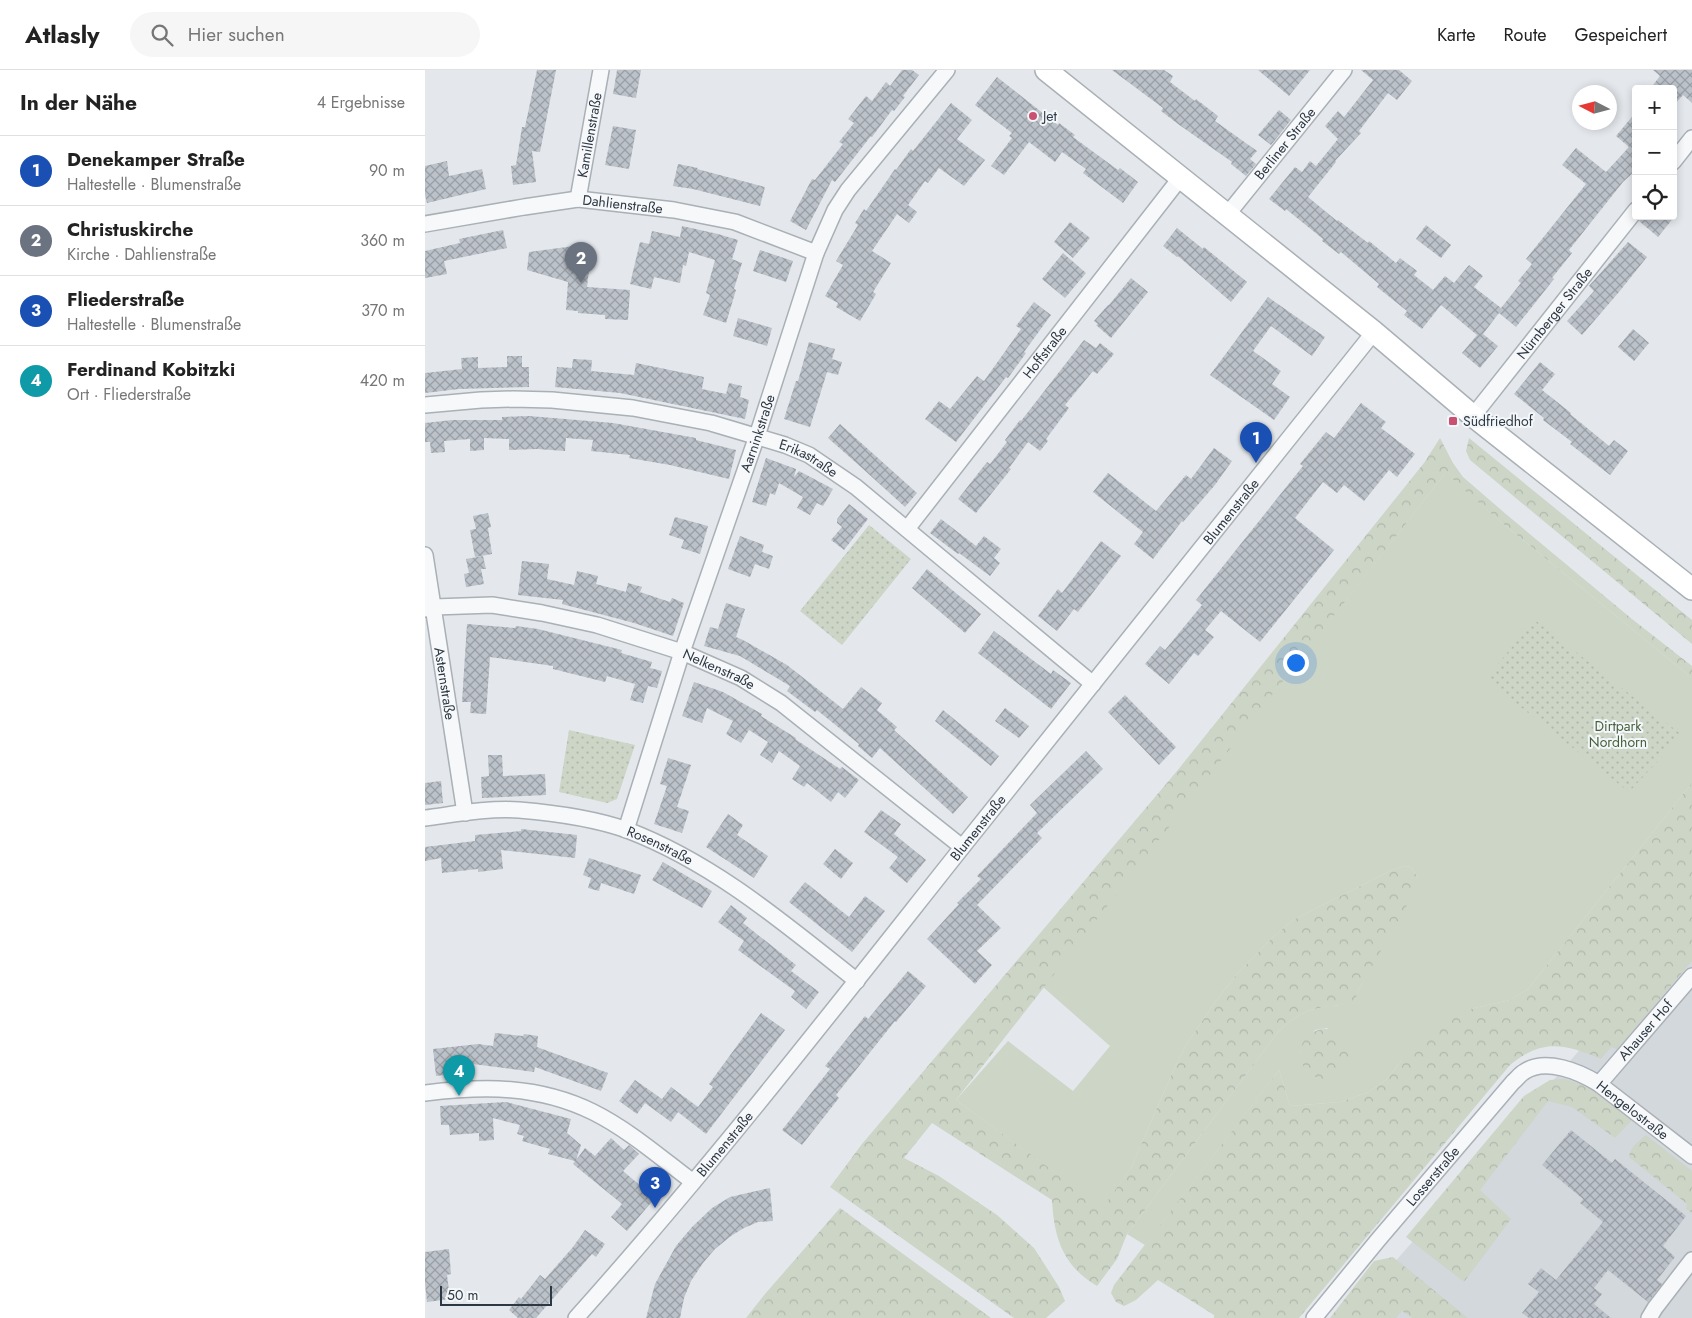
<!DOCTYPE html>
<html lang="de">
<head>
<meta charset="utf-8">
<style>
  body { margin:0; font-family:Jost,sans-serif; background:#f6f6f6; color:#222 }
  .controls { position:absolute; right:15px; top:15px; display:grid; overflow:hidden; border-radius:5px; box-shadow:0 2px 8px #0003 }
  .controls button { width:45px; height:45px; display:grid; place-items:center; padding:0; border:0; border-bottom:1px solid #e0e0e0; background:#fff; color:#222; font:25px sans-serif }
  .compass { position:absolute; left:1147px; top:15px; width:45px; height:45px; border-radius:50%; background:#fff; box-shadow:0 2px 8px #0003; rotate:276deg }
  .scale { position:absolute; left:15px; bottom:12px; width:112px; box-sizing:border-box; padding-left:5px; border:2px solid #2c3844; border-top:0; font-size:14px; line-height:18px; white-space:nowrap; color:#2c3844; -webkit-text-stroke:4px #f4f7f9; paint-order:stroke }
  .you { position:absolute; left:870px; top:592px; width:18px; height:18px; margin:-12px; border:4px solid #fff; border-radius:50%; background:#1a73e8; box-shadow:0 0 0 8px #1a73e833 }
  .badge { display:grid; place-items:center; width:32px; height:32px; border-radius:50%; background:#0b8043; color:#fff; font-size:16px; font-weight:700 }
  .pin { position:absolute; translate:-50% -41px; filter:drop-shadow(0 1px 2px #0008) }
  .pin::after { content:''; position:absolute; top:26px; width:18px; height:15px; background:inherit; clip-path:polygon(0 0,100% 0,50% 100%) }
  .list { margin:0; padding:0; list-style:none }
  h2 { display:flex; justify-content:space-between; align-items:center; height:65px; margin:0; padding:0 20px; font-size:21px }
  h2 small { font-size:16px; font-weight:400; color:#767676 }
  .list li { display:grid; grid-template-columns:32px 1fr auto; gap:15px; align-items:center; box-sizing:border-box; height:70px; padding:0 20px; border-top:1px solid #e0e0e0 }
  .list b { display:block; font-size:19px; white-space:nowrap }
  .list p { margin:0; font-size:16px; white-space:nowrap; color:#767676 }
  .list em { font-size:16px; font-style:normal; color:#767676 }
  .icon { flex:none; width:28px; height:28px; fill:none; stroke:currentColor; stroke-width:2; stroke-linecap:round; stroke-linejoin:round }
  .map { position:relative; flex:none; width:1267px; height:1248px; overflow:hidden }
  header { display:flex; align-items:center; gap:30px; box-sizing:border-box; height:70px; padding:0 25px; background:#fff; border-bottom:1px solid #e0e0e0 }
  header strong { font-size:24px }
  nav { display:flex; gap:28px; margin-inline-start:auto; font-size:18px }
  .search { width:350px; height:45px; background:#f6f6f6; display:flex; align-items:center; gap:12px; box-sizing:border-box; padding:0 18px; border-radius:28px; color:#767676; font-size:19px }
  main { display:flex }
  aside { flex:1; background:#fff }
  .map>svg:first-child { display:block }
  .built { fill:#d3d8dd }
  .green { fill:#ccd5c6; fill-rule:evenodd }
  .forest { fill:url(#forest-crowns) }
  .park { fill:url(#park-dots) }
  .building { fill:url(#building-cross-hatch) }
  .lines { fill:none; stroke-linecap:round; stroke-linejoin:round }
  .street-casing { stroke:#a9b0b6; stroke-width:18 }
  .secondary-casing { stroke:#a9b0b6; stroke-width:24 }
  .street { stroke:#f7f8fa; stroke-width:15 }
  .secondary { stroke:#fff; stroke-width:21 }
  .poi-dot { fill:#ca5072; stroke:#f4f7f9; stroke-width:2 }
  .labels { text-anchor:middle; stroke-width:4; stroke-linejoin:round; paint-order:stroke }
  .poi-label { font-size:14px; fill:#2c3844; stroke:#f4f7f9; text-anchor:start }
  .street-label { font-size:14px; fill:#2c3844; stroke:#f4f7f9 }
  .park-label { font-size:14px; fill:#465f3a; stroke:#f4f7f9 }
</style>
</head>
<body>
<header>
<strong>Atlasly</strong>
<div class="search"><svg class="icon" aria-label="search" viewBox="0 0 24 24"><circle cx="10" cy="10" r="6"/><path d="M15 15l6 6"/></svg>Hier suchen</div>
<nav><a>Karte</a><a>Route</a><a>Gespeichert</a></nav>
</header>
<main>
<aside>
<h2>In der Nähe<small>4 Ergebnisse</small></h2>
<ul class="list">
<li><span class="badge" style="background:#1a4fb4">1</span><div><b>Denekamper Straße</b><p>Haltestelle · Blumenstraße</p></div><em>90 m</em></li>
<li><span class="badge" style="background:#6b7280">2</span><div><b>Christuskirche</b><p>Kirche · Dahlienstraße</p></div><em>360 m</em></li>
<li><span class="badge" style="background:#1a4fb4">3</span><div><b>Fliederstraße</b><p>Haltestelle · Blumenstraße</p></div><em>370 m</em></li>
<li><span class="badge" style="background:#0f9aa8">4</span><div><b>Ferdinand Kobitzki</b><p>Ort · Fliederstraße</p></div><em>420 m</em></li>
</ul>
</aside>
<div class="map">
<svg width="1267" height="1248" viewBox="0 0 1267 1248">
  <defs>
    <pattern id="forest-crowns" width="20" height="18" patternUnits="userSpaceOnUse" patternTransform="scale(1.25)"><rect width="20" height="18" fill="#ccd5c6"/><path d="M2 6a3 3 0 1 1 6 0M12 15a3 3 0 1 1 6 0" fill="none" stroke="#afb8ab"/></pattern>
    <pattern id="park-dots" width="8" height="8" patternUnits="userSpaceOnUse" patternTransform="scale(1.25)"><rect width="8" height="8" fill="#ccd5c6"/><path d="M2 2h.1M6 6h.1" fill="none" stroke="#afb8ab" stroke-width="1.8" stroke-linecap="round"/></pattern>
    <pattern id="building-cross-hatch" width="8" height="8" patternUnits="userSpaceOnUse" patternTransform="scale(1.25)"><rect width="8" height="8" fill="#bcc2c9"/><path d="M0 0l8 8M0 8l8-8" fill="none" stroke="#999fa5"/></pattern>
  </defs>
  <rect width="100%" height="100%" fill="#e4e8ec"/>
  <path class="built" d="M1267,851V1248H921Z"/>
  <path class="green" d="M1022,401L1032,413L1076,452L1267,608V713L1103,919L1085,930L1045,939L976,991L962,1009L944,1022L915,1032L865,1036L854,1000L720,1175L702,1164L853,962C865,950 877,941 894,938C906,935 917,936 929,932L934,919L993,808L986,797L980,796L967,800L868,850L849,866L812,904L793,928L761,975L748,1001L706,1098L678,1138L531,1030L583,971L648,1021L685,976L618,917ZM903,958L878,995L875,981L890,960Z"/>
  <path class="forest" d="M1015,368L1028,393L1038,407L1082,445L1207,549L1267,596V608L1076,452L1031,413L1022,401L531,1030L678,1137L706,1098L748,1001L761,975L793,928L812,904L849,866L868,850L967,800L980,796L986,797L993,808L986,828L934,919L929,933C917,936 906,935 894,938C877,941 865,950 853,962L702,1164L692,1189L672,1216C638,1196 629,1168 627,1130L507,1053L479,1088L514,1106L572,1145L609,1178L634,1217L640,1231L621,1248H589L405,1117L437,1074L752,701L999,393Z
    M1044,368L1267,550V574L1045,390L1041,381Z
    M1267,713V891L1192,979L1186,977L1176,989C1140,974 1118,968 1085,995L874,1248H789V1245L733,1210L711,1230L699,1236L691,1232L686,1223L689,1215L854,1000L865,1036L915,1032L944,1022L962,1009L976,991L1003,962L1045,939L1085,930L1103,919Z
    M875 984a25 25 0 1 1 50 0a25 25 0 1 1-50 0Z
    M1138,1009C1165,1014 1186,1034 1207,1050L1190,1068L1147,1037L1123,1031L1055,1120L1086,1149L1039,1212L981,1167L1099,1026L1125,1010Z
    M1221,1065L1267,1101V1143L1261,1139L1262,1134L1204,1087C1205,1077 1214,1071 1221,1065Z
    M415,1138L566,1248H321L340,1224Z
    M968,1187L1043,1248H987L977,1241L971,1248H905L949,1191Z"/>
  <path class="park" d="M444,455L486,489L417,575L375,541Z
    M1110,550L1257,665L1204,722L1060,609Z
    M144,660L210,675L192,729L182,733L134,722Z"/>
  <path class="building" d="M112,0H131L115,82L107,81L111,112L88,115L86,96L91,95L97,57H100Z
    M192,0H216L211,28L188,24Z
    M477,0H487L494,5L478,26L480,27L469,41L467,40L447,67L446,66L410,112L407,110L381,160L365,151L387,109L390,110L418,74L414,72L429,53L423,49L441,26L447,31L461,12L465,16Z
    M687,0H739L748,6L745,12L770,31L771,29L793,46L790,51L832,81L825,89L831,94L821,106L806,94L807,92L753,54L736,41L738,38Z
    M833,0H885L864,26Z
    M936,0H974L987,11L972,30L963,23L934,61L936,63L910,91L911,92L883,127L912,151L913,150L943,173L944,171L971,193L975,188L992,201L989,205L1008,220L1020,206L1029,213L1044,195L1058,206L1049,217L1076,238L1096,213L1093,211L1107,194L1101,189L1161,114L1137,95L1151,78L1181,102L1204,77L1191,66L1211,42V100L1198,112L1144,180L1147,183L1127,208L1129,209L1091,257L1074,243L1058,264L1073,276L1055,298L1037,283L1052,265L1016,235L997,259L979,245L982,241L952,217L954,214L916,182L914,184L897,171L898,169L861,139L860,141L844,129L870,97L877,102L885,91L891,96L913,69L900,56L913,41L919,47L948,10Z
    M1228,0H1267V33L1258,25L1248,36V19H1225L1235,6Z
    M572,7L633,55L634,53L650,65L648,67L693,100L695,98L713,112L698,133L658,103L661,99L637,82L630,92L604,72L579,105L566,96L587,68L584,66L587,63L550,35Z
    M526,33L547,50L532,69L560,90L539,116L514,98L503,113L500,111L483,135L492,142L484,153L472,144L447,181L466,193L448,222L451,224L435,251L411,237L413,233L400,226L418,195L411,191L433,155L430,153L439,139L441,141L470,99L471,100L486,79L488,81Z
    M854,40L866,50L846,75L833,65Z
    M188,56L211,60L204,99L180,95Z
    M22,91L24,106L57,99L61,119L2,133L0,125V96Z
    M253,94L273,98L272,99L340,117L335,136L268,119L248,116Z
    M1218,146H1250L1233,167L1214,151Z
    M645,152L665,168L648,188L629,172Z
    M1001,155L1026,175L1016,188L991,169Z
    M257,156L293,164L313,170L307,189L317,193L309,219L311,220L301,253L278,245L285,225L281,223L290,190L264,182L261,196L258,195L255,213L229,207L226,219L205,214L215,172L224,174L227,161L255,167Z
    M752,158L778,179L779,177L822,212L806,232L753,186L752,187L738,176Z
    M78,160L82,178L19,191L22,204L0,208V181L35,173L34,169Z
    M1203,172L1222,187L1194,222L1157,265L1142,251L1169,221L1164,216Z
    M149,176L166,183L162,217L205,220L203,250L180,249V245L153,243V241L141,240L143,212L102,200L104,182Z
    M335,180L368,191L361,212L328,201Z
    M638,183L661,203L640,228L617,209Z
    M706,208L723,222L686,268L671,255L673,254L669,251L683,235H684Z
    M843,227L900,267L887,286L846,256L828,281L856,301L847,314L865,327L849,350L785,305Z
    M609,232L626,245L599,282L601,283L583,308L581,307L531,372L500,349L514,331L525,339L552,306L559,311L596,259L591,256Z
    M313,248L347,258L342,276L308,266Z
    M1208,259L1224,273L1209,291L1193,277Z
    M659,270L671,278L675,273L689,284L672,304L668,301L640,335L644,338L621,369L623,371L615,381L603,372L584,398L586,399L551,443L533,429L562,392L565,394L582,372L580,370L595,350L596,351Z
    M384,272L410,279L407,289L417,292L413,305L402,302L385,357L359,349L371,311H373Z
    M82,286H97V297H104V317L34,319L0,323V303L37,299L36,288L53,287V298L82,297Z
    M148,289L167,290L166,301L209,305L211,293L279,307L277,319L301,324L304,313L317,316L315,327L324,330L320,349L195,323L130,317L132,297L147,298Z
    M1115,292L1130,304L1117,320L1146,343L1145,344L1184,376L1189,370L1203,381L1185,405L1145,374L1147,372L1118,350L1119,348L1089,324Z
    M936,333L961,352L956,358L990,384L972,407L964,400L939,431L919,415L912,423L898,412L870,448L909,480L835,572L796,541L780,560L789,567L773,586L769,583L744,614L720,594L735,576L740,580L777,535L771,530L878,396L875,394L901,362L909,368Z
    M104,346L188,353L271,368V370L311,380L304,409L245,395L204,388L205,385L166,381L168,370L141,368L140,381L112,379L84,380V369L59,368V380L45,381V369L19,371L20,382L6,383L5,372H0V353L27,350H77V347Z
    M415,354L492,423L480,437L437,398L403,368Z
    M789,378L807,391L790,415L758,452L757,451L728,489L709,474L718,462L668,422L683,403L731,441L761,405L766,409Z
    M341,388L371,399L369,407L374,401L408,419L398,436L392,433L385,445L372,438L378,427L354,413L350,425L345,423L341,436L327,432Z
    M424,434L443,449L419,480L406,470L417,457L412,453V449Z
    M63,443L66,457L63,458L67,484L50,487L45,460L51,459L48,446Z
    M250,447L283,456L275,484L256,478L259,470L244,465Z
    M516,449L551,476L559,466L576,479L569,488L575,493L565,506L534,483L533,484L505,463Z
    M315,466L339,475L337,482L348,486L344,499L330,494L325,507L303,499Z
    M676,471L696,486L653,542L649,539L632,561L613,546L633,519L637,523Z
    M58,486L61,499H56L59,514L41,517L39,504L44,503L41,489Z
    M97,491L124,494L122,509L149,515L152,501L173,506L171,514L201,522L203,513L217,517L215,522L245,532L247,528L259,533L248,566L209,553L137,534L138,530L93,525Z
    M502,499L556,544L540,563L487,518Z
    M301,533L320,539L311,567L318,570L362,595L418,639L436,617L457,633L452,640L472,657L469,660L543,727L528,744L455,678L447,688L433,676L434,674L392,640L390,642L362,621L365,616L315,586L279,576L285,557L293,559Z
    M42,554L90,558L91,556L113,559L197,580L196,583L227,592L225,598L237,601L232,618L223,616L218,633L205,630L210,614L182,606L180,612L128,599V596L65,587L61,644L45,643L46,632H37Z
    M569,561L626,604L628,600L646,613L626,639L553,583Z
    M269,612L298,622L337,644L336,646L371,668L370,669L415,699L417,697L434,710L420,728L413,722L406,732L382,713L379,717L367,709L375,696L354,681L347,693L335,685L343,672L324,660L316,673L301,664L308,651L282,638L277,653L257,646Z
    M700,625L751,677L734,695L683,642Z
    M580,638L604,656L594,668L570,651Z
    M518,640L574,686L566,696L510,651Z
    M661,681L678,699L612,763L617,768L552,835L576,858L552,881L567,895L550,914L502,869L534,834L532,833L556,809L552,806L612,743L605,735Z
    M63,685H77L78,706L120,704L121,725L57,728L56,707L64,706Z
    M243,688L266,695L252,737L264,741L257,763L229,754L242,716L235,714Z
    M16,711L18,733L0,735V713Z
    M456,740L476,754L469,764L501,790L482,813L464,798L473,787L439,762Z
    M303,744L318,755L312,765L343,786L329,808L281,777Z
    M96,759L152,765L150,788L76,780L78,799L53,802V799L17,803L16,788L0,791V777L50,771V765L96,761Z
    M410,779L428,793L416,809L398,794Z
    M164,788L216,805L209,824L176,813L174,821L163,818L166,808L158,805Z
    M238,792L287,821L277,838L227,810Z
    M380,812L424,847L440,826L460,841L427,882L364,832Z
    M306,835L322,848L318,853L371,895L366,901L394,922L381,939L366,927L370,921L313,880L319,871L293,852Z
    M483,901L501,916L471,952L470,951L411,1025L414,1028L377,1075L357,1060L405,999L400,996L440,946L443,949Z
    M336,943L360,960L281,1064L253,1042L246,1052L220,1033L212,1044L194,1031L210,1010L237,1029L246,1017L273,1037L288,1017L284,1014Z
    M70,963L98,966L99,964L113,966L112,977L183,1003L176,1021L110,997L109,1002L40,993L41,1002L11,1006L8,979L53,974L68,976Z
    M81,1032L146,1049L142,1063L156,1075L151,1090L160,1078L170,1086L186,1068L199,1080L204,1075L214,1084L198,1101L230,1128L202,1161L186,1147L197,1134L148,1094L150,1091L123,1084L125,1079L97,1071L99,1066L92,1064L95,1055L68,1048L69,1070L54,1071V1063L25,1065L24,1055H16L15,1036Z
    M1146,1060L1187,1093L1190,1089L1261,1146L1238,1176L1250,1187L1232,1210L1237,1214L1223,1232L1183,1200L1169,1218L1177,1224L1169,1234L1186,1248H1104L1097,1243L1114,1222L1103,1214L1116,1198L1131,1210L1178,1152L1155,1133L1158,1129L1117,1095Z
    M345,1118L348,1151L333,1152L319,1158L306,1166L290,1179L278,1193L266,1211L259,1228L255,1248H221L230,1214L251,1176L267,1157L287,1138L305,1127Z
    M160,1160L180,1174L171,1187L167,1184L111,1248H93L84,1240L94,1227L96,1229L115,1205L120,1209L148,1177Z
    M24,1179L26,1204L22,1205L25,1229L2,1232L0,1214V1182Z"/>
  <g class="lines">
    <g class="street-casing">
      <g id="street">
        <path d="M1248,92L1267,68"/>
        <path id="s1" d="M153,129L176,0"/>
        <path id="s2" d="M802,145L919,0"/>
        <path id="s3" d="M0,154L99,137L153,129L249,140L310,152L391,183"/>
        <path id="s4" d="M0,335L56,330L88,329L127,330L208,338L286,353L360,375L384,385L431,417L668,614"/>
        <path id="s5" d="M1048,346L1211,140"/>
        <path id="s6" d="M482,459L756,107"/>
        <path id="s7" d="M0,485L40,743"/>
        <path id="s8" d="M0,539L9,537L67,535L117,543L172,555L257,582L316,608L356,633L537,777"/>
        <path id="s9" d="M0,748C31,744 63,738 94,740C130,743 168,748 202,760C289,793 360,854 432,911"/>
        <path id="s10" d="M201,760L257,582L332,366L391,183L410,140L423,120L522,0"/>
        <path id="s11" d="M1174,1014L1267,906"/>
        <path d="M0,1023C59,1016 113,1015 168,1042C204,1060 236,1088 268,1112"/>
        <path id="s12" d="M151,1248C287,1096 412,935 539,775C675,604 813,434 949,262"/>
        <path id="s13" d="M889,1248L953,1170L1088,1012C1092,1009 1095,1004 1099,1002C1120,987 1155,1002 1174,1014L1267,1086"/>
        <path d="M1224,1248L1230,1238L1267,1190"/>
      </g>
    </g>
    <g class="secondary-casing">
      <path id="secondary" d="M621,0L949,262L1048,346L1267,519"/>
    </g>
    <use href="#street" class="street"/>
    <use href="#secondary" class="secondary"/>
  </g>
  <g class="poi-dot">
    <circle cx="608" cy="46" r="5"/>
    <rect x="1023" y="346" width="10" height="10" rx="2.5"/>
  </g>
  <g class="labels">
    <g class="poi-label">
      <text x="618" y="51">Jet</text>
      <text x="1038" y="356">Südfriedhof</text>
    </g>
    <g class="street-label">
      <text dy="5" stroke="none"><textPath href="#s1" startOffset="65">Kamillenstraße</textPath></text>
      <text dy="5" stroke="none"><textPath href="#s2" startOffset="92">Berliner Straße</textPath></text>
      <text dy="5" stroke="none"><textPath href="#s3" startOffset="200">Dahlienstraße</textPath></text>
      <text dy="5" stroke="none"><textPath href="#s5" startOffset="131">Nürnberger Straße</textPath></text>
      <text dy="5" stroke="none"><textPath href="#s6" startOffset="224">Hoffstraße</textPath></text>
      <text dy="5" stroke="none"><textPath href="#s10" startOffset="418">Aarninkstraße</textPath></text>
      <text dy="5" stroke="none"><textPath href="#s4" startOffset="392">Erikastraße</textPath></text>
      <text dy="5" stroke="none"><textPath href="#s12" startOffset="1039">Blumenstraße</textPath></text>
      <text dy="5" stroke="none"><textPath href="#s8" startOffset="304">Nelkenstraße</textPath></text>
      <text dy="5" stroke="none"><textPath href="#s7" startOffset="130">Asternstraße</textPath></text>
      <text dy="5" stroke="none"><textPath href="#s12" startOffset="634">Blumenstraße</textPath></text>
      <text dy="5" stroke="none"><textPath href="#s9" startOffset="241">Rosenstraße</textPath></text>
      <text dy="5" stroke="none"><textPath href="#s11" startOffset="71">Ahauser Hof</textPath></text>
      <text dy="5" stroke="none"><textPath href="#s13" startOffset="446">Hengelostraße</textPath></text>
      <text dy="5" stroke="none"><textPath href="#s12" startOffset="229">Blumenstraße</textPath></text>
      <text dy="5" stroke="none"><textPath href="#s13" startOffset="185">Losserstraße</textPath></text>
    </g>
    <g class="park-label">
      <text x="1193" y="661">Dirtpark<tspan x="1193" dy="16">Nordhorn</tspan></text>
    </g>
  </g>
</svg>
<div class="controls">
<button>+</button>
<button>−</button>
<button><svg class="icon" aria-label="locate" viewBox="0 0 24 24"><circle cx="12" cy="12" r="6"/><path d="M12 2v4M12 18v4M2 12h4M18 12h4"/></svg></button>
</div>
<svg class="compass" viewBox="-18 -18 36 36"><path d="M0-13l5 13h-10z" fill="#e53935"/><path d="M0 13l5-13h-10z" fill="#767676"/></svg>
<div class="scale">50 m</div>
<div class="you"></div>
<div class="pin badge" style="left:831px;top:393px;background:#1a4fb4">1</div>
<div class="pin badge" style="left:156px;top:213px;background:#6b7280">2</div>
<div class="pin badge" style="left:230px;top:1138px;background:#1a4fb4">3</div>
<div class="pin badge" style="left:34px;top:1026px;background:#0f9aa8">4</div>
</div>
</main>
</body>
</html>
